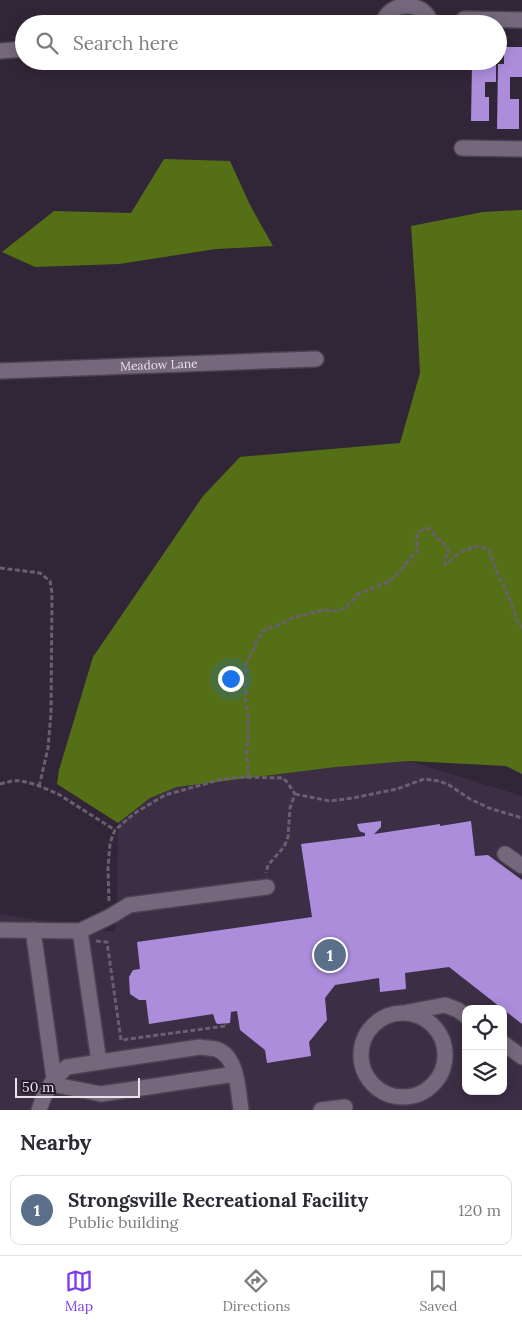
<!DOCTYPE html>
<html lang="en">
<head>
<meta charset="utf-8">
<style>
  body { margin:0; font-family:Lora,serif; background:#f7f7f7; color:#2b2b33 }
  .controls { position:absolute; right:15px; bottom:15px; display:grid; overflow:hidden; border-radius:10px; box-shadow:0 2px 12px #0003 }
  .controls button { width:45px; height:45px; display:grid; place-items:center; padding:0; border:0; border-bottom:1px solid #e1e1e2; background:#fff; color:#2b2b33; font:25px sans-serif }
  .scale { position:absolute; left:15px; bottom:12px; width:125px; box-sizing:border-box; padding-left:5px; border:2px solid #e9e2ed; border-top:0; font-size:14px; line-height:18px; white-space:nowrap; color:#e9e2ed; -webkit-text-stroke:4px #271c2d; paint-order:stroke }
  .you { position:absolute; left:230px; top:678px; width:18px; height:18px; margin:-12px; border:4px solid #fff; border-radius:50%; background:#1a73e8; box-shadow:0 0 0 8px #1a73e833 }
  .badge { display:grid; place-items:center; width:32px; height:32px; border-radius:50%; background:#7c3aed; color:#fff; font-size:16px; font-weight:700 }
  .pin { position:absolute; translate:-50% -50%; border:2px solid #fff; box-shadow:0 1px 5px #0006 }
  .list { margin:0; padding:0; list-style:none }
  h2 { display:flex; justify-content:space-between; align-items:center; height:65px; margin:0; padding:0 20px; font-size:21px }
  h2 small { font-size:16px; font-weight:400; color:#7c7c81 }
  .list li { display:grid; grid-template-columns:32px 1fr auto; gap:15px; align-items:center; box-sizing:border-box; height:70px; margin:0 10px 10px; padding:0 10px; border:1px solid #e1e1e2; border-radius:10px }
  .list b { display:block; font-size:19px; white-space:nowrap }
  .list p { margin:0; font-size:16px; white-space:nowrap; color:#7c7c81 }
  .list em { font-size:16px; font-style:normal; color:#7c7c81 }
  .icon { flex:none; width:28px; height:28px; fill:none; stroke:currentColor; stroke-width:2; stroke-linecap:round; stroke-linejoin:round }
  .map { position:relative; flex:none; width:522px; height:1110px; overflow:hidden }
  .search { position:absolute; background:#fff; box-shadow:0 2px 12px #0003; left:15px; right:15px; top:15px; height:55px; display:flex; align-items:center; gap:12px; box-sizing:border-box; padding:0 18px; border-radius:28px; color:#7c7c81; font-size:19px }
  .sheet { height:145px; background:#fff }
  nav { display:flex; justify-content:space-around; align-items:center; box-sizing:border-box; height:70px; border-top:1px solid #e1e1e2; background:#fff; font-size:14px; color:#7c7c81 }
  nav a { display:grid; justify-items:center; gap:2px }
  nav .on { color:#7c3aed }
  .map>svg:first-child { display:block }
  .built { fill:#3c2e44; fill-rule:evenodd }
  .forest { fill:#556f16 }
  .building { fill:#ac8ddb }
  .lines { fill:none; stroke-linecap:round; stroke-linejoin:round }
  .minor-casing { stroke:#4a4250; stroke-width:18 }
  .path { stroke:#695f6f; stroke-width:3; stroke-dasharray:5 2.5; stroke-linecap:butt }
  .minor { stroke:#75687c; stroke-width:15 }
  .labels { text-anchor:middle; stroke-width:5; stroke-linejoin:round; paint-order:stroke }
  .street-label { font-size:12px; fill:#e9e2ed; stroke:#271c2d }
</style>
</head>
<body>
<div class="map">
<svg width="522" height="1110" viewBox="0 0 522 1110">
  <rect width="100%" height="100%" fill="#312637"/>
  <path class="built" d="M409,761L522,796V1110H0V914L115,932L117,900L118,823L150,798L177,787L336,767ZM466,1009H503V1091H466Z"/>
  <path class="forest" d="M164,159L230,161L250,205L273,246L216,249L119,264L35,267L2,252L54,211L131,213Z
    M522,210V774L506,766L409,761L336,767L177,787L150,798L118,823L57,784L59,770L93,657L203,496L240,457L400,443L420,373L416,298L411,226L483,212Z"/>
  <path class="building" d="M504,47H522V77H510V99H519V129H497L498,64H504Z
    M476,61H496V82H485V97H489V121H471L472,63H475Z
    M381,821V827L374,834L440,824V826L471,821L475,856L488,855L522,880V1024L449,967L405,973L406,989L380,992L379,978L335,985L325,998L327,1020L309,1042L311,1056L267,1063L265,1050L240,1030L237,1011L231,1012L230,1023L218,1024L216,1023L213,1014L149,1024L146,1000H139L130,994L129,977L133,970L140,969L137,942L312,917L301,844L365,836V833L361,832L359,830L357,824Z"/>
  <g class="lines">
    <g class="minor-casing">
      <g id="minor">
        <path d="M464,19L522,20"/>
        <path d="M383,24C388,0 426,0 431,24"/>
        <path d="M0,51L24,49"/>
        <path d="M462,148L522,149"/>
        <path id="s1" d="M0,371L316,359"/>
        <path d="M505,854L522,866"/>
        <path d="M0,930L80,931L111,916L129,905L267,887"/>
        <path d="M33,930L54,1079"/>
        <path d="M80,931L99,1062"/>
        <path d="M408,1012L445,1005L458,1010L466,1016"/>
        <circle cx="403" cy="1055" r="42"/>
        <path d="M503,1043L522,1057"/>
        <path d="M51,1084L101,1094L235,1074"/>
        <path d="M39,1110L44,1096L54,1079L67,1067L200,1047C205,1048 211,1048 216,1049C238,1056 238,1091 241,1110"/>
        <path d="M321,1110L345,1107"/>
      </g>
    </g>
    <path class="path" d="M0,568L40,573L50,581L52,593L51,713L48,748L39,787
      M249,777L246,752L248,742V712L245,699L246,692L244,678L247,660L254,649L256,642L262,632L273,626L279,625L294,617L325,610L334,611L346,608C349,602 355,600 358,594L388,582L404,567L410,558L414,555L417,551V535C420,531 426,525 431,530C434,532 434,535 436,537C443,543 446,544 449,553L444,560L445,564C452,562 453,557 459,553C464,550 468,551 472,547L480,546L489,550L498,575L504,585L517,620L522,628
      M0,784C4,783 8,782 12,781C26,779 44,788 58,794L115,830
      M295,794L330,801L353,798L397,789L424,779L439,781L449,785L470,799L489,808L522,818
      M109,901L108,869L110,843L115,830L135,813L165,795L219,780L239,777L283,778L287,782L295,794L290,808L288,837L284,847L268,865L266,873
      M96,941L107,942L121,1040L226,1026V1023"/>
    <use href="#minor" class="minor"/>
  </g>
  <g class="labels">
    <g class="street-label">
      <text dy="4" stroke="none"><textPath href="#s1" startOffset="159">Meadow Lane</textPath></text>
    </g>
  </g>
</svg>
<div class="controls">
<button><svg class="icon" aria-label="locate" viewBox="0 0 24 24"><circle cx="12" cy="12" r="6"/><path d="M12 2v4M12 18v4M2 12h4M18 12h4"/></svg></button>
<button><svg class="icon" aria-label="layers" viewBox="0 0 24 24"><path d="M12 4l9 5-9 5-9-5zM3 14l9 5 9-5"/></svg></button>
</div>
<div class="scale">50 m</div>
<div class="you"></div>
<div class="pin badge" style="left:330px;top:955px;background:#5c6f8a">1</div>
<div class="search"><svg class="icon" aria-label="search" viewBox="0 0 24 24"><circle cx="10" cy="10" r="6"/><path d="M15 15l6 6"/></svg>Search here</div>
</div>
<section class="sheet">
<h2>Nearby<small></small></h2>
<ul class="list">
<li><span class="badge" style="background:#5c6f8a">1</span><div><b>Strongsville Recreational Facility</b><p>Public building</p></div><em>120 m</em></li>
</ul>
</section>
<nav>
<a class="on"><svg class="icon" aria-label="map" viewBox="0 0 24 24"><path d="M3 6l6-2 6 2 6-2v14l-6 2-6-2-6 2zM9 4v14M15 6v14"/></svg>Map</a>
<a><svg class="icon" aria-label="directions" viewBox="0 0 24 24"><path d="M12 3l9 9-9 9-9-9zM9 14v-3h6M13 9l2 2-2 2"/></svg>Directions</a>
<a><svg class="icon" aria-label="saved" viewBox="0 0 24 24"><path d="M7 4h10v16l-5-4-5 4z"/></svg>Saved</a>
</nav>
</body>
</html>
